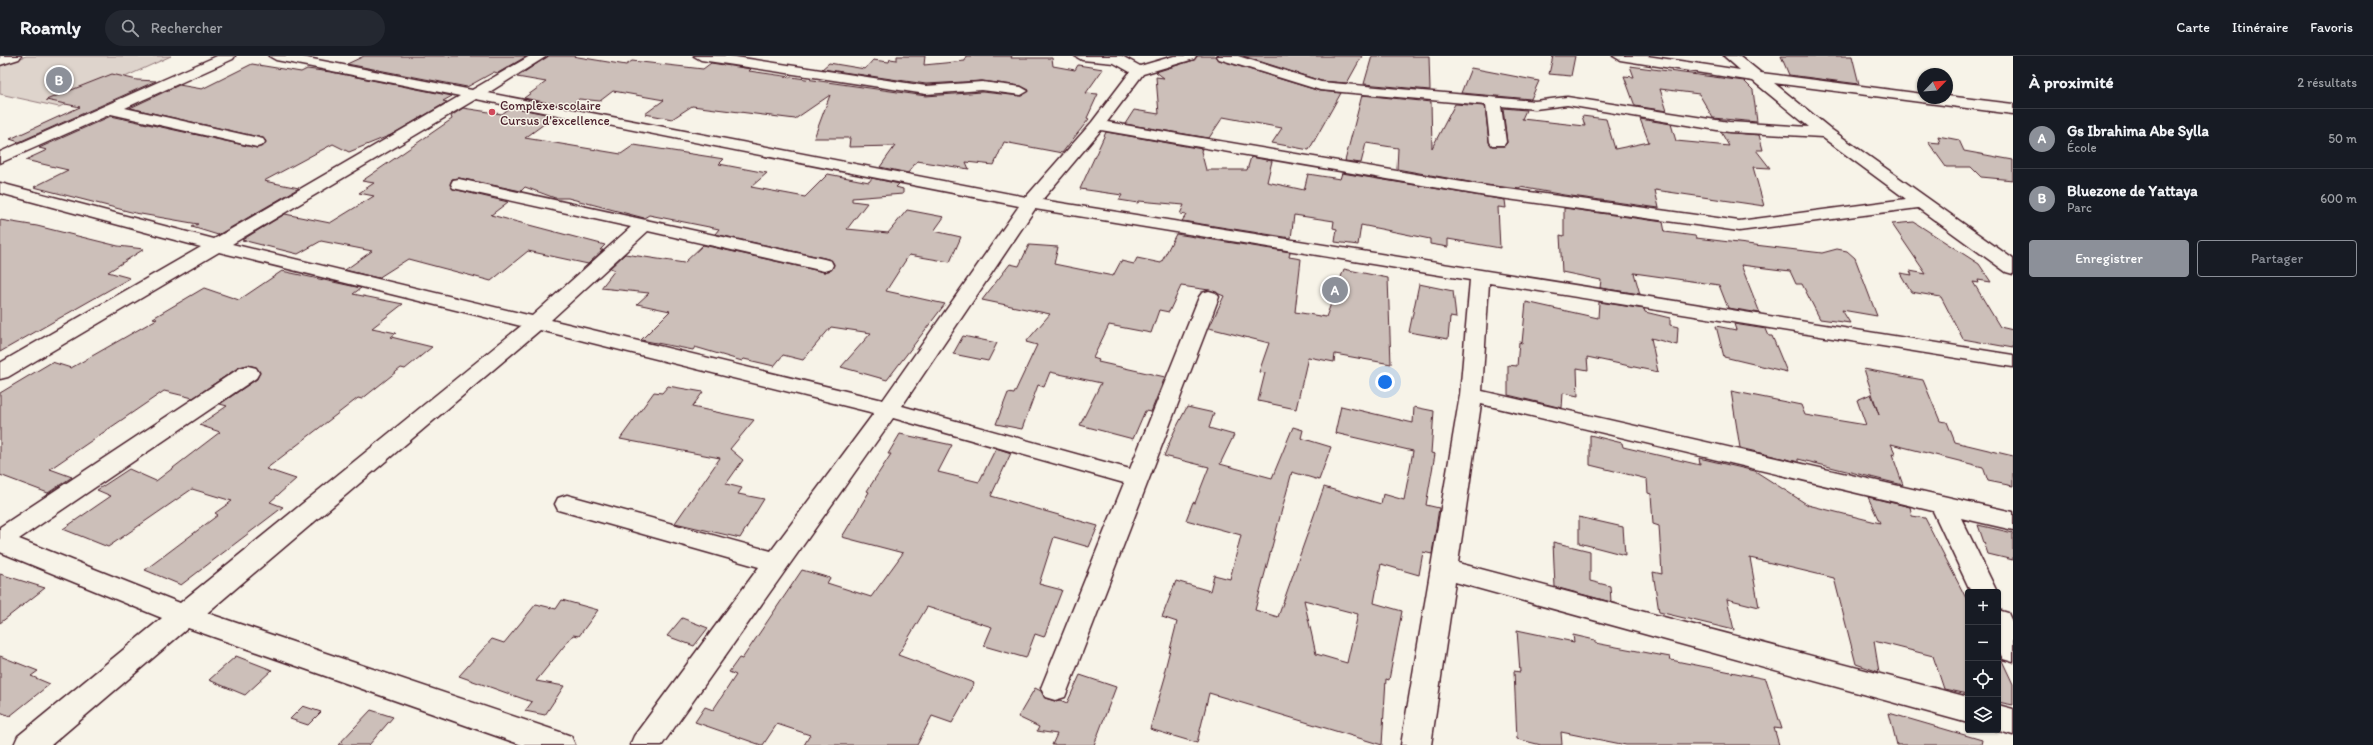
<!DOCTYPE html>
<html lang="fr">
<head>
<meta charset="utf-8">
<style>
  body { margin:0; font-family:Itim,sans-serif; background:#242831; color:#f1f3f6 }
  .controls { position:absolute; right:12px; bottom:12px; display:grid; overflow:hidden; border-radius:4px; box-shadow:0 1px 3px #0004 }
  .controls button { width:36px; height:36px; display:grid; place-items:center; padding:0; border:0; border-bottom:1px solid #363941; background:#171b24; color:#f1f3f6; font:20px sans-serif }
  .compass { position:absolute; left:1917px; top:12px; width:36px; height:36px; border-radius:50%; background:#171b24; box-shadow:0 1px 3px #0004; rotate:65deg }
  .you { position:absolute; left:1385px; top:326px; width:14px; height:14px; margin:-10px; border:3px solid #fff; border-radius:50%; background:#1a73e8; box-shadow:0 0 0 6px #1a73e833 }
  .badge { display:grid; place-items:center; width:26px; height:26px; border-radius:50%; background:#8c9099; color:#fff; font-size:13px; font-weight:700 }
  .pin { position:absolute; translate:-50% -50%; border:2px solid #fff; box-shadow:0 1px 4px #0006 }
  .list { margin:0; padding:0; list-style:none }
  h2 { display:flex; justify-content:space-between; align-items:center; height:52px; margin:0; padding:0 16px; font-size:17px }
  h2 small { font-size:13px; font-weight:400; color:#9ea1a6 }
  .list li { display:grid; grid-template-columns:26px 1fr auto; gap:12px; align-items:center; box-sizing:border-box; height:60px; padding:0 16px; border-top:1px solid #363941 }
  .list b { display:block; font-size:15px; white-space:nowrap }
  .list p { margin:0; font-size:13px; white-space:nowrap; color:#9ea1a6 }
  .list em { font-size:13px; font-style:normal; color:#9ea1a6 }
  .actions { display:flex; gap:8px; padding:12px 16px }
  .actions a { flex:1; padding:9px 0; border:1px solid #8c9099; border-radius:4px; text-align:center; font-size:14px; color:#8c9099 }
  .actions .main { background:#8c9099; color:#fff }
  .icon { flex:none; width:22px; height:22px; fill:none; stroke:currentColor; stroke-width:2; stroke-linecap:round; stroke-linejoin:round }
  .map { position:relative; flex:none; width:2013px; height:689px; overflow:hidden }
  header { display:flex; align-items:center; gap:24px; box-sizing:border-box; height:56px; padding:0 20px; background:#171b24; border-bottom:1px solid #363941 }
  header strong { font-size:19px }
  nav { display:flex; gap:22px; margin-inline-start:auto; font-size:14px }
  .search { width:280px; height:36px; background:#242831; display:flex; align-items:center; gap:10px; box-sizing:border-box; padding:0 14px; border-radius:22px; color:#9ea1a6; font-size:15px }
  main { display:flex }
  aside { flex:1; background:#171b24 }
  .map>svg:first-child { display:block }
  .green { fill:#ded4cc; stroke:#947a7c }
  .building { fill:#ccbfb9; stroke:#4a1f2b; fill-rule:evenodd }
  .lines { fill:none; stroke-linecap:round; stroke-linejoin:round }
  .minor-casing { stroke:#4a1f2b; stroke-width:3 }
  .minor { fill:#f7f3e8; fill-rule:evenodd }
  .poi-dot { fill:#d1495b; stroke:#f7f3e8; stroke-width:1.5 }
  .labels { text-anchor:middle; stroke-width:3; stroke-linejoin:round; paint-order:stroke }
  .far-poi-label { font-size:13px; fill:#4a1f2b; stroke:#f7f3e8; text-anchor:start }
</style>
</head>
<body>
<header>
<strong>Roamly</strong>
<div class="search"><svg class="icon" aria-label="search" viewBox="0 0 24 24"><circle cx="10" cy="10" r="6"/><path d="M15 15l6 6"/></svg>Rechercher</div>
<nav><a>Carte</a><a>Itinéraire</a><a>Favoris</a></nav>
</header>
<main>
<div class="map">
<svg width="2013" height="689" viewBox="0 0 2013 689">
  <rect width="100%" height="100%" fill="#f7f3e8"/>
  <filter id="ink" filterUnits="userSpaceOnUse"><feTurbulence type="fractalNoise" baseFrequency=".025" numOctaves="2"/><feDisplacementMap in="SourceGraphic" scale="8" xChannelSelector="R" yChannelSelector="G"/><feConvolveMatrix kernelMatrix="1 2 1 2 8 2 1 2 1" color-interpolation-filters="sRGB"/></filter>
  <g filter="url(#ink)">
    <path class="green" d="M26,0H171L59,51L0,38V10Z"/>
    <path class="building" d="M364,0H527L498,17L494,16L467,31L347,8Z
      M548,0H572L626,9L632,5L703,13L711,7L751,13L749,15L926,40L982,36L1021,40L1029,34L1021,30L982,25L926,28L822,13L829,7L865,13L873,4L889,6L890,3L897,4V0H925L924,9L965,5L966,0H1012L1011,2H1052L1053,10L1075,14L1078,9L1103,13L1086,37L1098,38L1087,62L1089,63L1062,97L1004,86L994,109L966,106L969,113L917,105L908,117L880,111L895,90L849,91L850,82H814L830,39L795,63L692,50L672,63L645,58L664,44L613,35L600,45L579,43L568,51L524,42L546,26L517,21Z
      M1197,0H1216L1219,4L1320,35L1341,37L1309,94L1272,87L1282,72L1223,61L1209,82L1125,68L1134,54L1159,58L1156,21L1164,22L1156,16L1194,4Z
      M1243,0H1362L1347,27L1321,25Z
      M1372,0H1429L1430,34L1364,28Z
      M1553,0H1575L1571,20L1549,18Z
      M1781,0H1852L1859,28L1789,19Z
      M252,8L301,16L307,13L331,16L452,40L443,45L447,46L391,79L349,96L333,88L264,125L299,132L218,179L192,171L198,168L135,157L34,131L68,114L25,104L47,94L39,92L111,60L257,92L263,90L266,85L263,82L130,52L179,29L202,33Z
      M1630,10L1744,25L1753,34L1757,66L1713,62L1699,38L1660,33L1667,55L1635,50L1624,20L1634,21Z
      M1471,12L1539,25L1531,43L1461,37Z
      M112,18L137,24L156,25L19,86L10,83L80,51L46,44Z
      M1362,39L1431,46L1432,92L1455,48L1485,50L1489,86L1492,90H1504L1507,87L1503,52L1526,54L1522,63L1585,70L1582,60L1606,63L1615,93L1649,86L1640,63L1671,68L1676,85L1729,90L1721,76L1759,79L1763,94H1756L1770,112L1753,111L1764,150L1655,134L1659,152L1564,139L1520,131V133L1486,129L1397,113L1398,92L1366,87L1361,107L1345,105Z
      M511,51L555,60L525,82L621,98L634,89L724,103L719,108L767,117L751,131L805,141L828,118L869,126L872,122L899,128L896,131L903,133V138L852,142V145L867,147L847,173L888,177L907,154L944,161L934,175L961,181L950,206L909,199L886,235L945,248L887,324L841,311L871,277L831,271L803,304L783,299L774,310L744,303L742,305L695,291L693,294L641,284L670,255L637,248L649,237L601,232L615,214L610,212L625,198L684,207L703,189L824,216L831,214L834,208L831,204L824,202L715,178L719,173L649,159L644,162L568,142H555L525,131L521,135L459,122L452,123L450,129L453,133L508,146L491,159L605,189L600,194H603L588,208L528,195L491,225L408,203L378,222L345,214L372,195L321,185L298,198L242,184L285,158L330,167L374,140L359,137L374,127L362,125L452,63L451,60L463,52L502,58Z
      M1106,76L1202,93L1201,95L1206,114H1247L1251,101L1272,105L1267,126L1304,134L1308,118L1340,123L1342,117L1505,144L1506,152L1498,151L1500,192L1448,183V191L1430,188V183L1361,169L1358,189L1335,186L1337,173L1333,172L1334,165L1294,159L1291,182L1182,165L1186,159L1180,158L1184,149L1139,145L1138,147L1119,144L1122,139L1080,133Z
      M1938,80L1959,84L1964,95L2013,104V124L1981,121L1971,111H1946L1928,86L1940,87Z
      M1564,152L1663,166L1665,176L1695,180L1696,182L1822,197L1837,193L1847,195L1855,202L1877,260L1842,254L1850,267L1820,263L1802,228H1796L1790,215L1741,209L1760,257L1728,252L1719,229L1634,217L1640,238L1600,232L1601,224L1562,216L1560,179L1564,180Z
      M0,164L37,170L118,190L144,193L108,216L130,222L0,296Z
      M1914,166L1979,208L1991,226L1978,224L1979,227L1973,226L2000,271L2013,274V292L1963,283L1941,241L1911,236L1900,217L1912,219L1910,215L1926,218L1892,168Z
      M1176,178L1290,196L1289,201L1301,203L1295,256L1326,261L1344,213L1388,222L1391,308L1335,298L1334,306L1308,301L1296,353L1258,345L1265,317L1259,316L1269,287L1209,272L1224,240L1209,234L1181,230L1169,256L1159,254L1151,277L1109,269L1093,302L1099,304L1098,306L1165,321L1151,356L1145,355L1133,383L1080,369L1101,327L1050,316L1044,331L1038,329L1022,373L996,368L1008,337L1014,338L1037,289L1026,286L1050,258L982,244L1010,208L1019,210L1029,189L1058,191L1054,208L1113,220L1121,205L1134,208L1137,202L1161,207Z
      M282,215L361,232L353,238L403,248L372,272L396,277L391,281L432,291L405,313L401,312L362,343L358,342L266,413L296,423L270,446L283,451L181,529L145,514L218,459L215,457L232,445L192,433L108,491L63,473L111,440L97,434L129,413L156,425L220,376L199,369L227,350L220,348L257,323L260,316L256,311L248,309L239,311L193,342L164,335L50,413L72,421L48,437L0,419V337L52,306L71,312L157,263L153,262L204,232L239,244Z
      M1419,228L1453,235L1456,262L1450,261L1448,283L1409,276Z
      M1526,246L1598,262L1599,246L1644,253L1645,256L1670,262V269L1678,271L1677,289L1651,282L1658,316L1587,301L1588,314L1577,312L1578,340L1563,337L1562,352L1508,339V309L1517,310L1519,286L1522,287Z
      M1734,268L1766,273L1769,280H1772L1787,316L1724,301L1716,270L1736,274Z
      M963,280L997,287L988,305L953,298Z
      M1864,313L1923,324L1940,365L1947,366L1955,386L2013,400V430L1988,425L1983,411L1891,388L1896,399L1892,398L1903,429L1798,403V406L1740,392L1731,335L1801,349L1805,359L1866,369L1857,344L1871,338L1879,359Z
      M668,330L703,336L692,351L754,364L730,393L743,404L726,428L742,432L738,438L764,443L740,482L675,467L720,402L620,383L654,336L662,337Z
      M1341,350L1413,367L1414,351L1434,355L1431,397L1435,398L1426,449L1439,452L1432,498L1423,496L1419,519L1381,508L1374,547L1402,555L1389,624L1386,623L1382,689L1209,637L1197,687L1150,673L1166,618L1164,617L1177,566L1162,561L1176,525L1210,535L1214,519L1230,523L1241,479L1186,464L1193,446L1195,447L1209,411L1164,400L1174,376L1187,351L1214,357L1209,372L1234,379L1220,408L1272,422L1293,371L1303,374L1301,382L1331,391L1319,424L1292,416L1255,554L1278,561L1324,431L1381,448L1383,438L1404,444L1413,395L1335,377ZM1304,544L1358,558L1347,607L1316,598Z
      M900,378L952,389L938,416L979,426L996,392L1011,397L991,440L1098,470L1089,491L1054,481L1039,528L1062,534L1044,581L1035,578L1026,602L984,590L992,571L927,551L898,599L974,627L952,667L932,660L917,689H804L810,679L777,668L763,689H761L695,666L705,651L713,654L736,619L729,616L739,602L742,603L802,514L830,522L827,527L871,541L903,497L842,481L869,436L867,435L891,398H888Z
      M1590,379L1622,387L1623,391L1700,409L1699,402L1755,415L1808,449L1880,467L1868,441L1910,451L1912,460L1925,462L1968,546V638L1944,633L1933,600L1874,585L1879,616L1856,608L1834,522L1750,502L1759,551L1727,543L1734,574L1659,556L1653,516L1662,518L1659,470L1653,468L1651,438L1648,437L1647,423L1590,409Z
      M1579,461L1623,471L1625,499L1579,487Z
      M1978,469L2013,477V504L1988,498Z
      M1553,486L1590,495V525L1610,530L1611,546L1555,531Z
      M0,518L45,532L0,567Z
      M562,544L598,554L579,580L573,579L536,625L564,630L545,659L525,655L532,646L459,620L492,583L504,587L536,548L556,553Z
      M682,562L708,572L694,590L667,580Z
      M1517,574L1574,586L1573,579L1595,584V587L1670,601L1671,604L1766,623L1782,673L1774,672L1779,689H1626L1561,676L1562,689H1541L1517,683L1514,615L1520,616Z
      M1998,596L2013,628V649L1998,646Z
      M0,600L38,615L31,620L50,628L10,660L0,656Z
      M236,600L272,614L245,639L209,624Z
      M1080,619L1116,631L1094,689H1052L1057,678L1037,675L1039,671L1018,661L1035,632L1041,635L1045,642L1055,645L1060,644L1067,647Z
      M303,650L321,656L308,669L290,663Z
      M371,654L393,661L369,689H338Z
      M1889,657L1982,684L1981,689H1897Z"/>
    <g class="lines">
      <g class="minor-casing">
        <path id="minor" d="M0,0H21L19,3L0,9Z
          M217,0H235L233,3L125,52L263,83L265,86L263,89L257,91L111,58L0,107V96Z
          M269,0H297L472,34L530,0H547L488,37L1026,141L1092,66L1130,16L1114,7L1082,4L1075,0H1122L1140,10L1174,0H1196L1194,3L1143,18L1107,66L1486,130L1739,165L1906,143L1822,81L1729,76L1567,49L1535,53L1501,50L1506,86L1504,89H1492L1490,86L1486,49L1320,34L1219,3L1217,0H1238L1321,26L1535,45L1567,41L1729,66L1809,71L1753,25L1620,4L1613,0H1647L1740,14L1724,0H1740L1761,17L1923,38V42H1947V40L2013,48V58L1774,27L1832,74L2013,203V218L2006,216L1918,152L1739,175L1486,140L1101,74L1042,144L2013,299V311L1489,227L1482,335L2013,456V474L1961,462L1997,536H1971L1933,455L1481,348L1458,507L1968,641V667L1455,526L1431,689H1401L1460,339L1470,224L1035,153L902,350L1130,413L1199,241L1202,237L1209,235L1216,237L1219,241L1065,641L1055,644L1045,641L1041,632L1124,427L893,362L662,689H630L634,680L759,511L558,454L555,448L558,442L567,439L771,495L874,357L540,274L207,557L560,676L571,680L575,689H522L188,572L51,689H14L18,680L162,562L0,496V471L240,312L248,310L256,312L259,317L256,322L19,483L180,547L521,270L219,196L8,321L0,323V307L201,191L0,137V127L214,183L460,40L276,4ZM476,43L1019,150L883,344L551,264L648,175L824,215L831,213L833,209L831,205L824,203L459,123L453,124L451,128L453,132L631,171L532,260L232,188Z
          M694,0H729L926,30L982,26L1021,31L1028,35L1021,39L982,34L926,38L701,4Z
          M1998,554L2008,557L2013,568V606L2003,603L1998,593Z
          M1998,649L2013,653V679L1996,674H1998Z"/>
      </g>
      <use href="#minor" class="minor"/>
    </g>
  </g>
  <circle class="poi-dot" cx="492" cy="56" r="4"/>
  <g class="labels">
    <g class="far-poi-label">
      <text x="500" y="54">Complexe scolaire<tspan x="500" dy="15">Cursus d'excellence</tspan></text>
    </g>
  </g>
</svg>
<div class="controls">
<button>+</button>
<button>−</button>
<button><svg class="icon" aria-label="locate" viewBox="0 0 24 24"><circle cx="12" cy="12" r="6"/><path d="M12 2v4M12 18v4M2 12h4M18 12h4"/></svg></button>
<button><svg class="icon" aria-label="layers" viewBox="0 0 24 24"><path d="M12 4l9 5-9 5-9-5zM3 14l9 5 9-5"/></svg></button>
</div>
<svg class="compass" viewBox="-18 -18 36 36"><path d="M0-13l5 13h-10z" fill="#e53935"/><path d="M0 13l5-13h-10z" fill="#9ea1a6"/></svg>
<div class="you"></div>
<div class="pin badge" style="left:1335px;top:234px">A</div>
<div class="pin badge" style="left:59px;top:24px">B</div>
</div>
<aside>
<h2>À proximité<small>2 résultats</small></h2>
<ul class="list">
<li><span class="badge">A</span><div><b>Gs Ibrahima Abe Sylla</b><p>École</p></div><em>50 m</em></li>
<li><span class="badge">B</span><div><b>Bluezone de Yattaya</b><p>Parc</p></div><em>600 m</em></li>
</ul>
<div class="actions"><a class="main">Enregistrer</a><a>Partager</a></div>
</aside>
</main>
</body>
</html>
